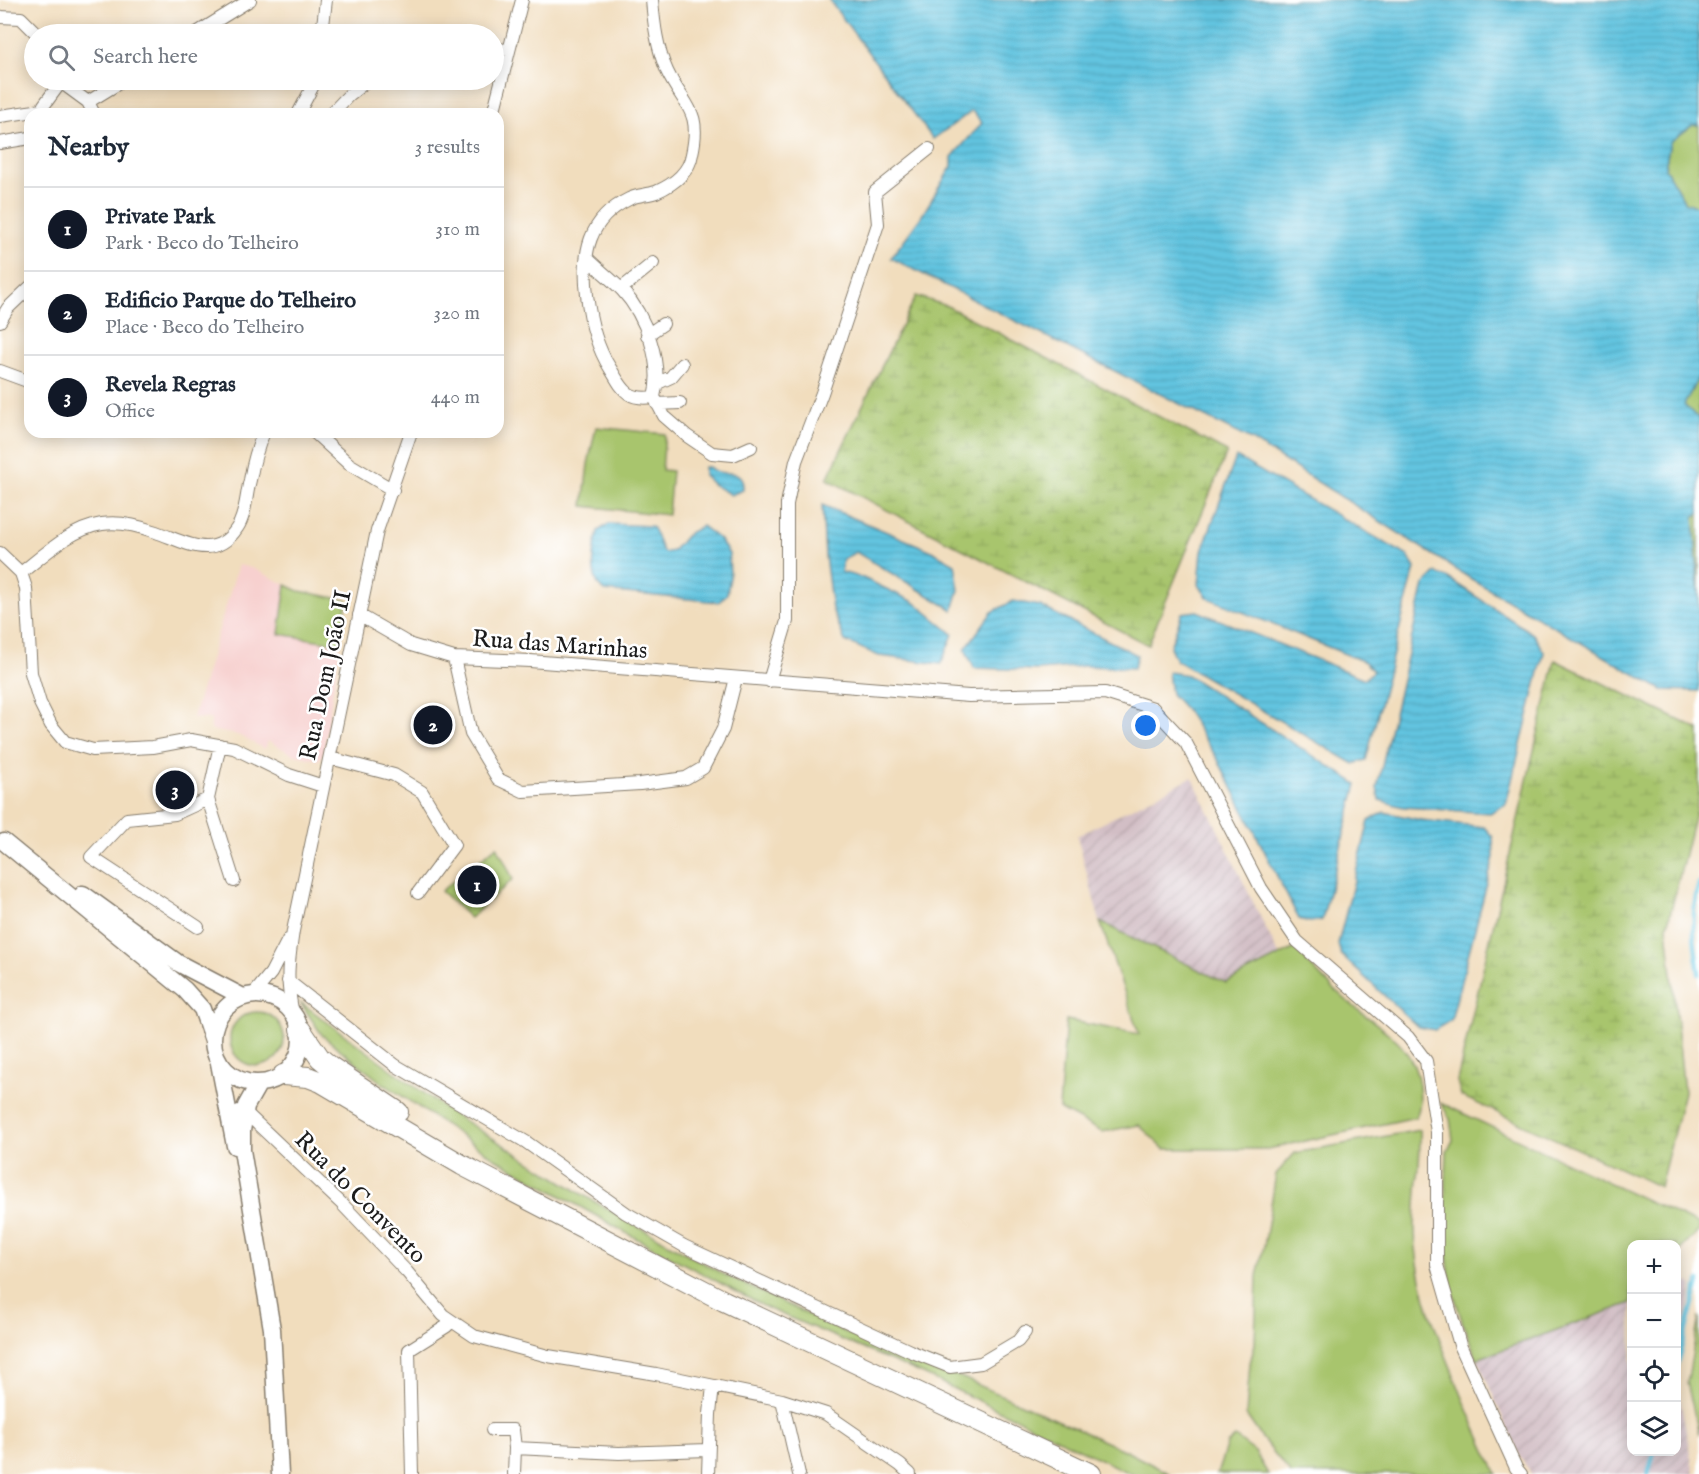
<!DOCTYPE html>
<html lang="en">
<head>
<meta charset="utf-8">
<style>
  body { margin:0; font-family:"IM FELL English",serif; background:#f2f2f3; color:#1f2937 }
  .controls { position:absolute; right:18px; bottom:18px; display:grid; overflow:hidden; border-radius:12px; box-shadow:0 3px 15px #0003 }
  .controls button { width:54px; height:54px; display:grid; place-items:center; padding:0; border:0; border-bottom:2px solid #e0e1e3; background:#fff; color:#1f2937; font:30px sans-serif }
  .you { position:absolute; left:1146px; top:726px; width:21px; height:21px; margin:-15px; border:4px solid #fff; border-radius:50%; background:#1a73e8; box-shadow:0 0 0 9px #1a73e833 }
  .badge { display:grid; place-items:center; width:39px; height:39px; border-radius:50%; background:#111827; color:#fff; font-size:20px; font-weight:700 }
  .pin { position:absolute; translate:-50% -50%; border:3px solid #fff; box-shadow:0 2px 6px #0006 }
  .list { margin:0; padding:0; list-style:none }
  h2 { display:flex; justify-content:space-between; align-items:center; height:78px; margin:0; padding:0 24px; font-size:26px }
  h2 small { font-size:20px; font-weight:400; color:#747a83 }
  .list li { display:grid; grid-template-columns:39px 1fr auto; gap:18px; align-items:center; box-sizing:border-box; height:84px; padding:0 24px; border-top:2px solid #e0e1e3 }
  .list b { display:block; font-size:22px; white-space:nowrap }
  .list p { margin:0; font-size:20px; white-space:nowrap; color:#747a83 }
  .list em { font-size:20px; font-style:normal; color:#747a83 }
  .icon { flex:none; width:33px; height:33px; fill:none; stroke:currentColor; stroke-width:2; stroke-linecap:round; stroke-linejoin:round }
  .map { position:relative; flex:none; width:1699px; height:1474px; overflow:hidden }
  .search { position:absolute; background:#fff; box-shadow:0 3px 15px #0003; left:24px; top:24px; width:480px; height:66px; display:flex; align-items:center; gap:15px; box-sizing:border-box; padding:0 21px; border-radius:33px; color:#747a83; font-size:22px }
  .panel { position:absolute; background:#fff; box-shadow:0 3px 15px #0003; left:24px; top:108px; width:480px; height:330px; border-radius:18px }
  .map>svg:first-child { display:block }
  .built { fill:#f7d0cf }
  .industrial { fill:url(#industrial-furrows) }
  .green { fill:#a8c56d; stroke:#627044; stroke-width:1.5 }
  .wetland { fill:url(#wetland-marsh); stroke:#627044; stroke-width:1.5 }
  .water { fill:url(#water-rules); stroke:#3f707e; stroke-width:1.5 }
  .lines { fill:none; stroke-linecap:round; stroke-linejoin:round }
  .stream { stroke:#62c4e0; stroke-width:4.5 }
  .street-casing { stroke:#867c6c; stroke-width:14 }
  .secondary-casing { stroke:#867c6c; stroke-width:19 }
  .primary-casing { stroke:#867c6c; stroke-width:22 }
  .street { stroke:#fff; stroke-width:12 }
  .secondary { stroke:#fff; stroke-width:16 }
  .primary { stroke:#fff; stroke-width:20 }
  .labels { text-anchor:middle; stroke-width:5; stroke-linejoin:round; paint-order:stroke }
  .street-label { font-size:24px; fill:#1c1c1c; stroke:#fff }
</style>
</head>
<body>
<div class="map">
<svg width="1699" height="1474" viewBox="0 0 1699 1474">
  <defs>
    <pattern id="industrial-furrows" width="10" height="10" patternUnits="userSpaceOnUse" patternTransform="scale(1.5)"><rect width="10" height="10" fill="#d2bec5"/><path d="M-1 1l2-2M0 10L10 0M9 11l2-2" fill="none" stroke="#b4a3a9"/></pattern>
    <pattern id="wetland-marsh" width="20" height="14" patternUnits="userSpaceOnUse" patternTransform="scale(1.5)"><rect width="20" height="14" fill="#a8c56d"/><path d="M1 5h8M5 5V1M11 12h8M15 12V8" fill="none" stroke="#90a95e"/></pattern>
    <pattern id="water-rules" width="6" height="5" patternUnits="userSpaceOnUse" patternTransform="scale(1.5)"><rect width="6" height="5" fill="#62c4e0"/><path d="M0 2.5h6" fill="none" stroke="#54a8c0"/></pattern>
  </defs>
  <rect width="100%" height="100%" fill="#fff"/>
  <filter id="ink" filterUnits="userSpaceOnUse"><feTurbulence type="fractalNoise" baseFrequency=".0167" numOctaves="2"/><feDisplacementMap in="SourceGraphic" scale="12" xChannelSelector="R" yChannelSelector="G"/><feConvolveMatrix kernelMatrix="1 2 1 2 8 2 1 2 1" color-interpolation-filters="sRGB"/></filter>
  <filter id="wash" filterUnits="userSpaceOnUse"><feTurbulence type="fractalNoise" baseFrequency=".008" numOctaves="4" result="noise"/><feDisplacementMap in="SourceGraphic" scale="24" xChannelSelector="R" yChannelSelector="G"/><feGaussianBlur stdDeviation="1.35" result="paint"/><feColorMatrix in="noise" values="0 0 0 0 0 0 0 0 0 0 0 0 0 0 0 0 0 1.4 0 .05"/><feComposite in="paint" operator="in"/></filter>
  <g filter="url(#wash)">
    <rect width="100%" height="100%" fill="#f1ddbd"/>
    <path class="built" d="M238,565L252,568L299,591L347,600L323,755L318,760L295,755L268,741L265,749L238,735L211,730V719L193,718Z"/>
    <path class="industrial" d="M1192,777L1280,957L1226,983L1100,922L1077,836Z
      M1690,1282L1693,1286L1677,1357V1287Z
      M1631,1303L1632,1452H1676L1677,1384L1694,1474H1532L1520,1457L1477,1359Z"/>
    <path class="green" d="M1693,125H1699V207L1685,202L1665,168L1670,142Z
      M1699,376V419L1684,405Z
      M596,427L665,434L662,470L672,471L668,515L583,506L588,464Z
      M1699,513V605L1694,516Z
      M286,585L299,591L347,600L340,644L279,634Z
      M497,846L513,879L470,918L441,891Z
      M1100,922L1226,983L1295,948C1310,966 1326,983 1344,998C1373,1025 1415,1042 1419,1086C1420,1098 1421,1106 1416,1117L1268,1149H1164L1139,1125L1102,1132L1059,1109L1066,1020L1139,1034Z
      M300,1002L444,1108L590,1199L721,1273L868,1343L963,1378L1126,1451L1170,1474H1131L923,1374L769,1309L628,1234L493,1157L378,1080L322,1035Z
      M230 1039a27 27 0 1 1 54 0a27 27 0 1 1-54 0Z
      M1441,1103L1699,1225V1231L1677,1253L1676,1244H1632L1631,1303L1477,1359L1463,1324L1451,1285L1444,1234L1447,1152L1453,1140L1450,1119Z
      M1420,1130C1421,1164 1415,1197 1415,1231C1416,1280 1433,1324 1451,1368C1465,1404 1480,1439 1497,1474H1291L1262,1438L1246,1415L1250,1363L1255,1344L1257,1276L1265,1241L1276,1174L1295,1153Z
      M1699,1317V1434L1687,1383Z
      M1235,1437L1255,1452L1268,1474H1217L1227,1444Z"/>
    <path class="wetland" d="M916,296L947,306L1227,452L1148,645L827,479Z
      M1555,660L1699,730V797L1667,927L1684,1092L1660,1187L1461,1096L1457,1081Z"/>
    <path class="water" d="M829,0H1699V125H1693L1670,142L1665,168L1685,202L1699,207V376L1684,405L1699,419V513L1694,517L1699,605V691L1662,690L1468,577L1253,441L891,258L921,217L952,166V157L982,123L972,111L933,139Z
      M1236,457L1408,556L1415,568L1366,760L1354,764L1176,660L1170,647L1182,613L1197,611L1365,679L1373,671L1365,662L1208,598L1199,585L1202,551Z
      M704,467H709C723,481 744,462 743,490L731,495L712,484L704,475Z
      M822,505L930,550L955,564L959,590L953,610L856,552L843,559L841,572L863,578L914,602L953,634L941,664L879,656L845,641L832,609L825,556Z
      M609,524L651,526C658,534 658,544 664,553L672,551L689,533L702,526L719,539L729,554L730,577L727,594L719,602L604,591C588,578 594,550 598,531Z
      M1436,573L1448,578L1533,634L1544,652L1506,804L1490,813L1403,807L1379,800L1377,787L1424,585Z
      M1013,601L1040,606L1137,655L1134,668L1085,666L1038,670L974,668L965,649L992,612Z
      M1168,672L1187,675L1357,784L1322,920L1310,922L1299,919L1217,758L1186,710L1171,694Z
      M1384,812L1421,820L1484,827L1493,837L1494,857L1451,1020L1435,1030L1418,1027L1341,955L1338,944L1369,821Z"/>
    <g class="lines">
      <path class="stream" d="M1699,883C1690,913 1694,944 1699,974
        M1676,1367L1699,1281
        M1648,1474L1654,1452"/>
    </g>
  </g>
  <g filter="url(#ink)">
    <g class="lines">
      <g class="street-casing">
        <path id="street" d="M0,17L21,18L37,34
          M195,34L250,0
          M322,34L326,0
          M494,49L508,50
          M58,80L88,102L94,114
          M88,102L124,80
          M40,114L44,105L61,82
          M298,114L316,80
          M331,114L349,95L368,80
          M493,114L522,0
          M0,116L42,110
          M0,143L30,138
          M587,258C598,269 611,279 622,290C646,316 663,363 654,397C626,401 623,389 610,368C596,346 590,320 587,295C582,253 588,219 629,199C637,195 647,195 656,192C672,185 689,173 692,154C702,109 684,107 667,71C657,49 654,24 652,0
          M621,289L653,263
          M0,321L8,308L30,287
          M647,335L663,324
          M0,371L30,382
          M658,383L671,377L682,364
          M654,397L664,416L687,436L712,453L733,455L751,447
          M657,404L680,403
          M314,432L349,464L393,490
          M0,553L21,573L26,588L31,673L40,703L51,725L65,742L93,750L153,747L191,740L234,748L289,775L323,786
          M21,573C45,554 71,529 102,524C120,521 139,526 156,532C185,542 215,562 237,528C246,515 246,495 250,480C253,463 257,448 264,432
          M359,615L411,645L454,658L530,661L969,696L1105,693L1153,708L1186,743L1261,888L1297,941L1408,1037L1426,1061L1437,1132V1265L1460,1345L1516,1468L1521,1474
          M454,658L471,734L498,779L523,791L640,784L686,778L703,768L723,729L736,678
          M769,681L787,621V504L796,461L822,393L878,224L875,192L929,149
          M220,745L208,799L234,881
          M330,758L394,775L422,792L454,845L418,893
          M198,927L91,857L127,819L175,814L208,799
          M288,981L395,1065L526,1142L626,1213L684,1246L910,1351L950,1367L981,1363L1018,1341L1025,1332
          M253,995L271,973L288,940
          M293,1014C286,981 288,964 293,931L377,531L411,432
          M239,1111L245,1112L342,1204L407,1272L443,1315L474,1336L548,1356L656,1374L782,1400L826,1414L900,1465L910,1474
          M782,1400L799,1474
          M492,1430H513L515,1448
          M412,1474L409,1350L447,1326
          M514,1474L515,1448L619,1453L708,1450
          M708,1474L710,1414L713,1386"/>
      </g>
      <g class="secondary-casing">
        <path id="secondary" d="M4,842L185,990L202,1009L213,1041
          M83,894L178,963L243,997
          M213 1039a44 44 0 1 1 88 0a44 44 0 1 1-88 0Z
          M219,1063L235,1146
          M259,1083L246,1106L242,1131V1150L272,1329L280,1474"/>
      </g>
      <g class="primary-casing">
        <path id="primary" d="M300,1029L320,1058L331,1067L398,1112
          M283,1075L308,1077L321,1082L462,1165L724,1301L1091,1474"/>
      </g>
      <use href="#street" class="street"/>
      <use href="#secondary" class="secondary"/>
      <use href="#primary" class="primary"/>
    </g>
  </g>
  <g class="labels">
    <g class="street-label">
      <text transform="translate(560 644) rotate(4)" y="8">Rua das Marinhas</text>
      <text transform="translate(325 675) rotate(-78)" y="8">Rua Dom João II</text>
      <text transform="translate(361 1197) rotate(45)" y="8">Rua do Convento</text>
    </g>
  </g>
</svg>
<div class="controls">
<button>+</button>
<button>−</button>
<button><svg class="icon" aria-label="locate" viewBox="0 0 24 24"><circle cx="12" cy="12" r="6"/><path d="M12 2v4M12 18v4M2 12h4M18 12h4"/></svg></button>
<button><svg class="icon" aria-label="layers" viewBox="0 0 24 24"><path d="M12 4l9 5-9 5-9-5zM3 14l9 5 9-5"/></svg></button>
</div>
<div class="you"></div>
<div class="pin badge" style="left:477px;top:885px">1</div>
<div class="pin badge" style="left:433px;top:725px">2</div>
<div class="pin badge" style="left:175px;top:790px">3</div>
<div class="search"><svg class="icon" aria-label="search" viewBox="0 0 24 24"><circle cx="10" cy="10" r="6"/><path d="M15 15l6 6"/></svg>Search here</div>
<section class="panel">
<h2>Nearby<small>3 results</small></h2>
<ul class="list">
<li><span class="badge">1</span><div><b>Private Park</b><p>Park · Beco do Telheiro</p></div><em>310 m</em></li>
<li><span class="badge">2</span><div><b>Edificio Parque do Telheiro</b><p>Place · Beco do Telheiro</p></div><em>320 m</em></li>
<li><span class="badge">3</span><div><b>Revela Regras</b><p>Office</p></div><em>440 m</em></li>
</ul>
</section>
</div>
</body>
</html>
